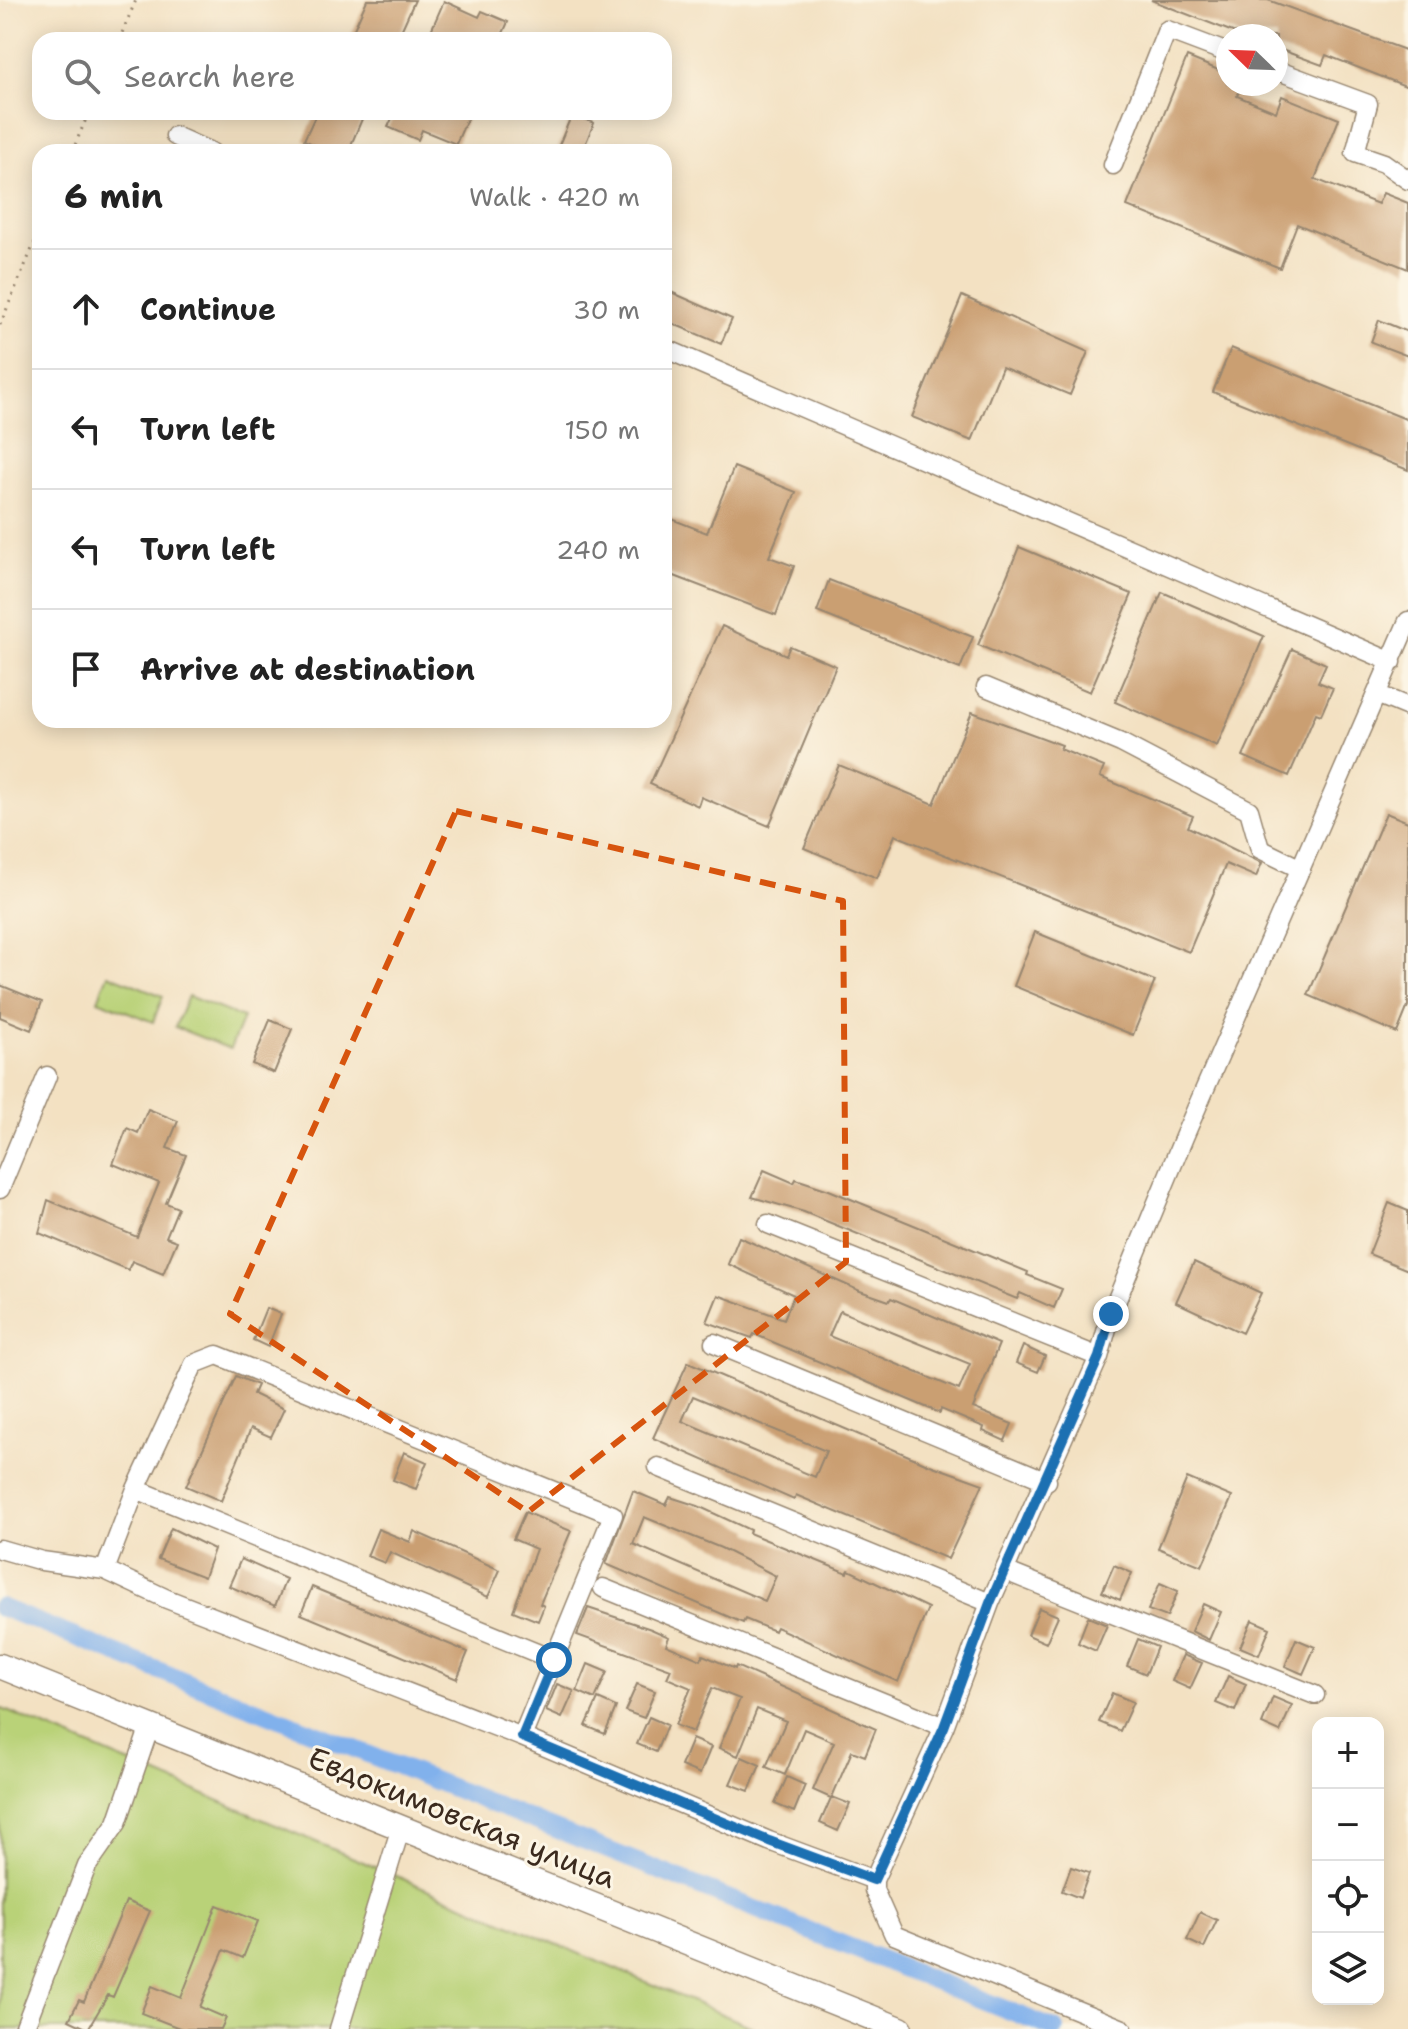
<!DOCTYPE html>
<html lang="en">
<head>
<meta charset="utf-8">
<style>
  body { margin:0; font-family:"Shantell Sans",sans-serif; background:#f2f2f2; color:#222 }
  .controls { position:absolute; right:24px; bottom:24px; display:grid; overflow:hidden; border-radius:16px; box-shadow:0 4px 20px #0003 }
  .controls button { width:72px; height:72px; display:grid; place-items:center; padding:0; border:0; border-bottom:2px solid #e0e0e0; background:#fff; color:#222; font:40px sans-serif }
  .compass { position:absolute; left:1216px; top:24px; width:72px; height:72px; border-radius:50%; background:#fff; box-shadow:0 4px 20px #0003; rotate:293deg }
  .stop { position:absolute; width:24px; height:24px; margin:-18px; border:6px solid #1f6fb2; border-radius:50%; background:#fff }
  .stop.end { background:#1f6fb2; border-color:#fff; box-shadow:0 2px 8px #0008 }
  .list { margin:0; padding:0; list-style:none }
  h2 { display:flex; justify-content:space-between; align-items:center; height:104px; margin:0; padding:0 32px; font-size:34px }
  h2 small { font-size:26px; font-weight:400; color:#767676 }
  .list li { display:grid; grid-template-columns:52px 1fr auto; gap:24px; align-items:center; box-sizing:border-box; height:120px; padding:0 32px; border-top:2px solid #e0e0e0 }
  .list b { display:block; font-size:30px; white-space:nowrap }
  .list em { font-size:26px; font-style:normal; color:#767676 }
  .icon { flex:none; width:44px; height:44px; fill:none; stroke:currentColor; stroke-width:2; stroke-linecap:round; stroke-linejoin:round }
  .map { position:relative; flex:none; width:1408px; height:2029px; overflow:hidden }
  .search { position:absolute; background:#fff; box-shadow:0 4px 20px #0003; left:32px; top:32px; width:640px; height:88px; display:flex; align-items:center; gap:20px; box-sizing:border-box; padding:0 28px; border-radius:24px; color:#767676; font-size:30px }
  .panel { position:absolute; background:#fff; box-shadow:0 4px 20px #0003; left:32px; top:144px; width:640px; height:584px; border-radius:24px }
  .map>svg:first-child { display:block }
  .green { fill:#b9d278; stroke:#7a7e4b; stroke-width:2 }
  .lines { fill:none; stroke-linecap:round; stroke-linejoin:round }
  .canal { stroke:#81b1ec; stroke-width:18 }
  .building { fill:#ca9f72; fill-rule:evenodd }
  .minor-casing { stroke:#978670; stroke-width:21 }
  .major-casing { stroke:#978670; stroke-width:27 }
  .path { stroke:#978670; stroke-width:3; stroke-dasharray:2 6; stroke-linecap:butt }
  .minor { stroke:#fff; stroke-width:18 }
  .major { stroke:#fff; stroke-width:24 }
  .route { stroke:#1f6fb2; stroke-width:10 }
  .marked { fill:none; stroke:#d7540e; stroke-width:6; stroke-dasharray:16 10; stroke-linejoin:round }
  .labels { text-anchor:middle; stroke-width:6; stroke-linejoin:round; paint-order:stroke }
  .street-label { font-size:30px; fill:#3b2a1e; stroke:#fcf5e5 }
</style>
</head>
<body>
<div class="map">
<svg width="1408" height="2029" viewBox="0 0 1408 2029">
  <rect width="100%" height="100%" fill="#fcf5e5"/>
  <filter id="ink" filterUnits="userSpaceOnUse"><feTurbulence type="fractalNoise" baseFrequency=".0125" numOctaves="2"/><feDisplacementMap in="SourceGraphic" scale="16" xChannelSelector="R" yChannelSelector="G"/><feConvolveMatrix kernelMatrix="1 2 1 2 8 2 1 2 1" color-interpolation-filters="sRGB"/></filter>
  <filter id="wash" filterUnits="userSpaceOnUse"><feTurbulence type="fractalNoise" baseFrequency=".006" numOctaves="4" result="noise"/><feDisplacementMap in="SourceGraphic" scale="32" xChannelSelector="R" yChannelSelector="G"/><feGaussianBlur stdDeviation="1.8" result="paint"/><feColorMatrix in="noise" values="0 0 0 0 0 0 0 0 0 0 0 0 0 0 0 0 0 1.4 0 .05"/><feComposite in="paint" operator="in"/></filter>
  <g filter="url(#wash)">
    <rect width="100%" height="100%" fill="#f3e1c2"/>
    <path class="green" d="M108,974L163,996L153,1022L98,1000Z
      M188,996L243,1018L230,1049L175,1027Z
      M0,1708L757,2029H0Z"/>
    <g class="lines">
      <path class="canal" d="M0,1607L1055,2029"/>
    </g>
    <g id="blocks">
      <path class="building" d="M367,0H415L397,40H349Z
        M1151,0H1268L1408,51V87L1326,55L1322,65L1276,48V36H1243Z
        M444,1L479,17L482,11L508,22L500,40H427Z
        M1187,57L1228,74V84H1242L1237,96L1276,112L1282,96L1339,119L1315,179L1378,204L1383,193L1408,203V269L1297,224L1280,268L1127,206Z
        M317,112H365L348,152H330L304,140Z
        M395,112H470L456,144L422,130L418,140L388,127Z
        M572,114L594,123L582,152H556Z
        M664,289L732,319L721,344L664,320Z
        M962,296L1088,352L1070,395L1002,367L972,441L912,417Z
        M1379,320L1408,332V356L1371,342Z
        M1231,348L1408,420V470L1213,392Z
        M734,467L796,492L769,557L794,566L776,615L664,572V516L707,533Z
        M1019,547L1132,594L1090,692L978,645Z
        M829,580L973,637L960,669L817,612Z
        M1162,592L1264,636L1217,746L1115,702Z
        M722,626L786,655L790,646L836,666L769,826L701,797L698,806L650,784Z
        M1292,649L1326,664L1318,682L1333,688L1321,715L1316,713L1289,776L1243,756Z
        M972,712L1062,745L1060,749L1104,767L1100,777L1193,816L1188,827L1262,863L1256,877L1226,864L1189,952L895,835L877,878L804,848L839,765L934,804Z
        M1386,813L1408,822V1006L1397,1033L1308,995Z
        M1035,932L1155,981L1133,1035L1014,986Z
        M0,985L42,1002L31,1030L0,1017Z
        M270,1020L292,1029L274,1073L252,1064Z
        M148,1109L178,1121L167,1148L186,1155L166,1203L178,1208L166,1237L177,1241L163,1274L132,1261L128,1270L39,1233L48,1200L137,1237L159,1183L113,1164L127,1128L138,1133Z
        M764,1170L794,1183L796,1179L829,1190L1028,1272L1027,1275L1062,1289L1054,1308L1020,1293L1017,1299L804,1212L752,1197Z
        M1389,1203L1408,1211V1270L1369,1254Z
        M739,1237L860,1291L889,1301L891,1298L999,1344L973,1408L1012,1424L1005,1441L983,1431L984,1427L941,1409L940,1413L754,1334L752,1338L707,1322L718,1295L784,1319L794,1295L728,1264ZM840,1311L970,1364L959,1390L829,1336Z
        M1194,1262L1261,1293L1242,1333L1176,1302Z
        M266,1308L281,1314L268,1347L253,1340Z
        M1023,1346L1045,1356L1038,1372L1016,1363Z
        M688,1362L930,1465L983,1484L948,1559L796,1495L794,1500L653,1438ZM693,1396L826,1451L815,1477L682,1421Z
        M236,1376L257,1385L253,1394L284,1409L271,1437L251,1428L221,1501L186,1486Z
        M404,1452L427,1462L416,1489L393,1480Z
        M1187,1478L1232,1497L1202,1566L1158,1548Z
        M633,1491L666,1505L670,1497L698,1506L750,1530L749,1533L847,1573L849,1570L928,1608L898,1682L776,1627L774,1631L745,1619L743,1623L606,1564ZM644,1517L721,1548L776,1576L765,1601L633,1544Z
        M525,1512L571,1531L540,1604L544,1606L538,1621L513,1611L536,1549L513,1539Z
        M171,1528L214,1549L204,1577L158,1559Z
        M378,1529L410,1542L414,1531L500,1570L488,1597L390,1552L385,1563L367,1556Z
        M241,1559L286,1579L275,1606L229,1586Z
        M1114,1565L1132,1573L1120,1600L1102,1592Z
        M1160,1583L1178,1591L1167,1617L1148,1610Z
        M312,1587L468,1652L457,1679L301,1614Z
        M1203,1604L1221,1612L1209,1640L1191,1631Z
        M588,1608L651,1629L669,1637L666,1645L701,1660L703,1655L735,1669L736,1666L876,1729L865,1756L852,1751L832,1797L850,1804L838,1831L820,1823L831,1798L813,1790L834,1742L804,1729L785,1775L766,1767L786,1721L757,1709L738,1756L719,1748L740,1699L712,1688L693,1732L675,1725L691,1688L667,1678L671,1669L577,1635Z
        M1039,1608L1058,1616L1046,1643L1028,1635Z
        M1088,1617L1107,1625L1096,1651L1078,1643Z
        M1252,1620L1270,1628L1259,1655L1240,1647Z
        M1138,1639L1157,1647L1146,1674L1127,1666Z
        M1296,1639L1315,1647L1303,1674L1285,1666Z
        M1183,1655L1202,1663L1190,1689L1172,1681Z
        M588,1664L607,1672L595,1699L577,1691Z
        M1228,1676L1246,1684L1235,1711L1216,1703Z
        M557,1684L574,1691L562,1718L546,1711Z
        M637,1684L655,1691L644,1718L625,1711Z
        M1112,1693L1133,1702L1120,1731L1099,1722Z
        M1273,1697L1292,1705L1280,1732L1262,1724Z
        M598,1699L616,1707L605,1734L586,1726Z
        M649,1717L667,1725L656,1752L637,1744Z
        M692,1739L711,1747L700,1774L681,1766Z
        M742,1757L760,1765L749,1791L730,1784Z
        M787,1777L805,1785L794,1812L775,1804Z
        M1071,1867L1089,1873L1080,1898L1062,1891Z
        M126,1901L150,1911L113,1997L108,1995L88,2029L69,2020L79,2000L84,2002Z
        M217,1905L258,1921L243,1958L224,1950L200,2007L226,2018L221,2029H182L141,2013L152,1986L181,1998Z
        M1200,1912L1217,1920L1204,1948L1187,1940Z"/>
    </g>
  </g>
  <g filter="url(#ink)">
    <use href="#blocks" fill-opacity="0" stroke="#978670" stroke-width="2"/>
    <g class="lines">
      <g class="minor-casing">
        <path id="minor" d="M1276,70L1368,104L1355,153L1384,163L1408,180
          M175,136L211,152
          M1113,165L1167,30L1228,53
          M664,348L1392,662
          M986,687L1121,743L1249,810L1260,849L1301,869
          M1379,695L1408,707
          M0,1189L47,1076
          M768,1224L1099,1357
          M714,1343L1047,1481
          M658,1467L990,1603
          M136,1489L554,1660
          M0,1549L42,1561L105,1570L167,1599L522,1737L769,1841L874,1880L944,1727L990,1603L1099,1357L1111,1314L1184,1137L1408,621
          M105,1570L136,1489L194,1364L217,1355L613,1515L522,1737
          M1005,1571L1315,1695
          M603,1588L944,1727
          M874,1880V1890L894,1935L1123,2029
          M24,2029L87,1866L117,1823L150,1726
          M339,2029L401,1827"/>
      </g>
      <g class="major-casing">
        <path id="major" d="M0,1666L900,2029"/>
      </g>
      <path class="path" d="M119,40L136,0
        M72,152L89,112
        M0,325L40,230"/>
      <use href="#minor" class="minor"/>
      <use href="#major" class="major"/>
    </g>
  </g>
  <g class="lines" filter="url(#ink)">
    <path class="route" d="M554,1660L522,1737L769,1841L874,1880L944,1727L990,1603L1099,1357L1111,1314"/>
  </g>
  <path class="marked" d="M456,811L843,901L846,1262L528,1512L230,1314Z"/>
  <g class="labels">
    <g class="street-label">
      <text transform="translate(462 1818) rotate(22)" y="10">Евдокимовская улица</text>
    </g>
  </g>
</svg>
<div class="controls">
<button>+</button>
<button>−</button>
<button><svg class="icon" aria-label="locate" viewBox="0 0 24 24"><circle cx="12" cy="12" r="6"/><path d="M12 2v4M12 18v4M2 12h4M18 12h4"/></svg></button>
<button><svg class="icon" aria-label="layers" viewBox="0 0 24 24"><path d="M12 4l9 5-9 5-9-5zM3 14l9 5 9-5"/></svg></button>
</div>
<svg class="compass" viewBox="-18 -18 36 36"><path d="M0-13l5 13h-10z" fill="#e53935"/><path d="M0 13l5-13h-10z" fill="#767676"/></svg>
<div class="stop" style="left:554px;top:1660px"></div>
<div class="stop end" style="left:1111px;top:1314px"></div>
<div class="search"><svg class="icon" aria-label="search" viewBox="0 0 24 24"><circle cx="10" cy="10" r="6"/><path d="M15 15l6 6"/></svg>Search here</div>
<section class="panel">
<h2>6 min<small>Walk · 420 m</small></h2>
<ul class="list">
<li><svg class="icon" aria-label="ahead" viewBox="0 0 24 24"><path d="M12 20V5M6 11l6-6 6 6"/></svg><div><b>Continue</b></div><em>30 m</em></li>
<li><svg class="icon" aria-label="left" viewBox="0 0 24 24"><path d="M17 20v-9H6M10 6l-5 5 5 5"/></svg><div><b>Turn left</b></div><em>150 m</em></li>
<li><svg class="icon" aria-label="left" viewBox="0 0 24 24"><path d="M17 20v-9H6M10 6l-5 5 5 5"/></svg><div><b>Turn left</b></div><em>240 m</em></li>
<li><svg class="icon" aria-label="arrive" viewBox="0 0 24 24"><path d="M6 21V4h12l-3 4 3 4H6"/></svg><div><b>Arrive at destination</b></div></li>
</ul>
</section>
</div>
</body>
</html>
